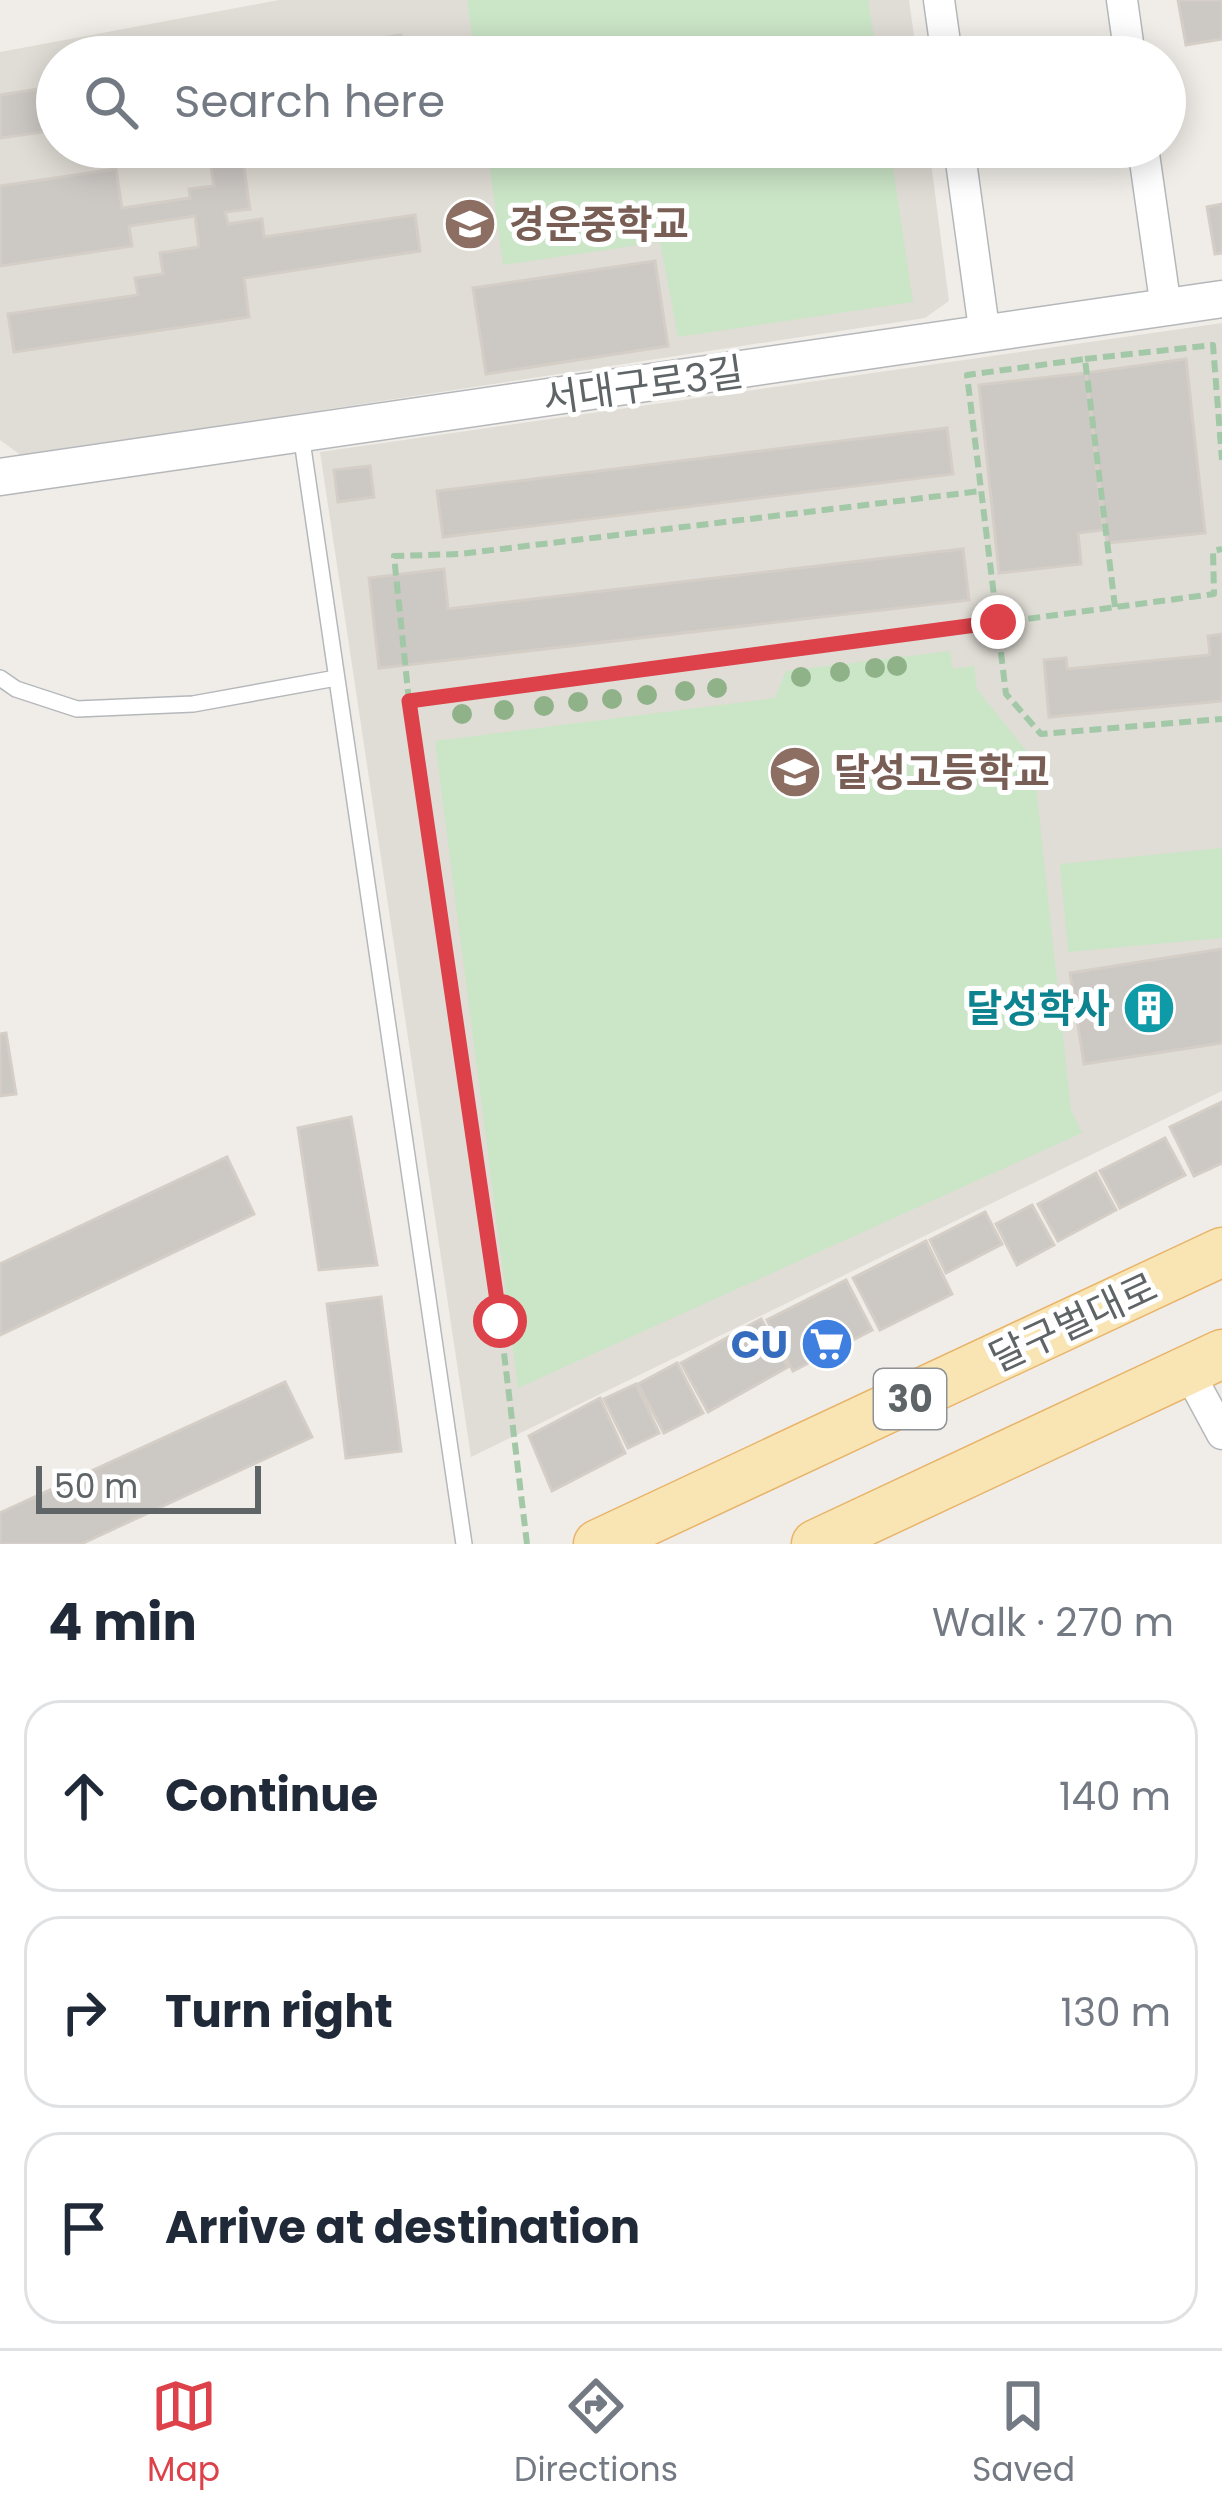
<!DOCTYPE html>
<html lang="en">
<head>
<meta charset="utf-8">
<style>
  body { margin:0; font-family:Poppins,"Noto Sans KR",sans-serif; background:#f2f2f3; color:#1f2937 }
  .scale { position:absolute; left:36px; bottom:30px; width:225px; box-sizing:border-box; padding-left:12px; border:6px solid #5f6467; border-top:0; font-size:33px; line-height:42px; white-space:nowrap; color:#5f6467; -webkit-text-stroke:9px #fff; paint-order:stroke }
  .stop { position:absolute; width:36px; height:36px; margin:-27px; border:9px solid #dd4149; border-radius:50%; background:#fff }
  .stop.end { background:#dd4149; border-color:#fff; box-shadow:0 3px 12px #0008 }
  .list { margin:0; padding:0; list-style:none }
  h2 { display:flex; justify-content:space-between; align-items:center; height:156px; margin:0; padding:0 48px; font-size:51px }
  h2 small { font-size:39px; font-weight:400; color:#747a83 }
  .list li { display:grid; grid-template-columns:78px 1fr auto; gap:36px; align-items:center; box-sizing:border-box; height:192px; margin:0 24px 24px; padding:0 24px; border:3px solid #e0e1e3; border-radius:36px }
  .list b { display:block; font-size:45px; white-space:nowrap }
  .list em { font-size:39px; font-style:normal; color:#747a83 }
  .icon { flex:none; width:66px; height:66px; fill:none; stroke:currentColor; stroke-width:2; stroke-linecap:round; stroke-linejoin:round }
  .map { position:relative; flex:none; width:1222px; height:1544px; overflow:hidden }
  .search { position:absolute; background:#fff; box-shadow:0 6px 30px #0003; left:36px; right:36px; top:36px; height:132px; display:flex; align-items:center; gap:30px; box-sizing:border-box; padding:0 42px; border-radius:66px; color:#747a83; font-size:45px }
  .sheet { height:804px; background:#fff }
  nav { display:flex; justify-content:space-around; align-items:center; box-sizing:border-box; height:168px; border-top:3px solid #e0e1e3; background:#fff; font-size:33px; color:#747a83 }
  nav a { display:grid; justify-items:center; gap:6px }
  nav .on { color:#dd4149 }
  .map>svg:first-child { display:block }
  .education { fill:#e0ddd6 }
  .green { fill:#cbe5c7 }
  .building { fill:#ccc8c4; stroke:#d4cec7; stroke-width:3 }
  .lines { fill:none; stroke-linecap:round; stroke-linejoin:round }
  .service-casing { stroke:#b5b8bb; stroke-width:18 }
  .minor-casing { stroke:#b5b8bb; stroke-width:33 }
  .tertiary-casing { stroke:#b5b8bb; stroke-width:39 }
  .primary-casing { stroke:#e8b46a; stroke-width:51 }
  .path { stroke:#a2c8a8; stroke-width:6; stroke-dasharray:12 6; stroke-linecap:butt }
  .service { stroke:#fff; stroke-width:15 }
  .minor { stroke:#fff; stroke-width:30 }
  .tertiary { stroke:#fff; stroke-width:36 }
  .primary { stroke:#f9e5b4; stroke-width:48 }
  .tree { fill:#90b289 }
  .route { stroke:#dd4149; stroke-width:15 }
  .labels { text-anchor:middle; stroke-width:10; stroke-linejoin:round; paint-order:stroke }
  .shield { fill:#fff; stroke:#8f9295; stroke-width:3 }
  .shield-label { font-size:36px; font-weight:bold; fill:#5f6467 }
  .education-label { font-size:39px; font-weight:bold; fill:#785e54; stroke:#fff; text-anchor:start }
  .street-label { font-size:39px; fill:#5f6467; stroke:#fff }
  .culture-label { font-size:39px; font-weight:bold; fill:#0d838f; stroke:#fff; text-anchor:end }
  .shop-label { font-size:39px; font-weight:bold; fill:#366cbe; stroke:#fff; text-anchor:end }
</style>
</head>
<body>
<div class="map">
<svg width="1222" height="1544" viewBox="0 0 1222 1544">
  <rect width="100%" height="100%" fill="#f0ede8"/>
  <path class="education" d="M279,0H909L917,57H57V147H929L949,301L925,318L22,456L0,440V52Z
    M1222,323V1091L471,1457L320,452Z"/>
  <path class="green" d="M467,0H868L877,57H475Z
    M487,147H890L913,302L678,337L660,242L503,265Z
    M950,651L953,669L974,666L977,689L1033,759L1071,1110L1082,1133L518,1388L435,741L775,698L786,671Z
    M1222,848V938L1068,952L1060,864Z"/>
  <path class="building" d="M1178,0H1222V39L1186,45Z
    M401,35L404,57H254Z
    M57,86V130L0,138V95Z
    M208,147H241L250,209L225,212L228,224L262,219L264,237L415,215L420,251L244,278L249,317L14,352L8,314L138,295L135,278L163,274L160,253L199,247L195,216L129,226L132,246L0,266V186L116,169L122,208L190,198L189,189L214,186Z
    M1222,204V253L1215,254L1207,207Z
    M655,261L668,346L486,374L473,288Z
    M1186,359L1205,533L1107,543L1086,373Z
    M1086,373L1103,530L1078,533L1081,564L999,573L979,385Z
    M947,428L953,474L443,537L437,491Z
    M370,466L374,497L338,502L334,470Z
    M963,549L969,600L379,668L369,578L444,569L448,609Z
    M1222,634V701L1049,717L1044,660L1066,658L1067,669L1210,655L1208,636Z
    M1222,949V1043L1084,1064L1070,973Z
    M6,1033L16,1094L0,1096V1034Z
    M1222,1102V1163L1194,1176L1170,1127Z
    M351,1117L377,1265L319,1270L298,1128Z
    M1165,1138L1185,1175L1120,1208L1100,1171Z
    M227,1157L254,1214L0,1335V1264Z
    M1096,1173L1116,1210L1058,1241L1038,1204Z
    M1032,1205L1054,1245L1017,1265L996,1224Z
    M985,1212L1002,1244L946,1273L930,1240Z
    M926,1241L952,1294L880,1330L853,1278Z
    M846,1280L872,1330L793,1371L767,1320Z
    M381,1297L401,1451L346,1458L327,1304Z
    M761,1319L788,1367L708,1412L681,1363Z
    M677,1363L703,1413L664,1433L638,1384Z
    M285,1382L312,1437L81,1544H0V1513Z
    M636,1384L659,1433L628,1448L604,1399Z
    M600,1398L625,1453L552,1491L529,1436Z"/>
  <g class="lines">
    <g class="service-casing">
      <path id="service" d="M301,434L464,1544
        M0,678L16,689L77,709L193,704L336,678"/>
    </g>
    <g class="minor-casing">
      <path id="minor" d="M939,0L947,57
        M1122,0L1130,57
        M959,147L985,336
        M1143,147L1166,308
        M1188,1371L1222,1434"/>
    </g>
    <g class="tertiary-casing">
      <path id="tertiary" d="M0,477L1222,299"/>
    </g>
    <g class="primary-casing">
      <path id="primary" d="M598,1544L1222,1252
        M816,1544L1222,1354"/>
    </g>
    <path class="path" d="M1085,359L1213,345L1222,460
      M1115,607L1085,359L967,375L1006,694L1041,734L1222,719
      M409,701L394,556L460,554L981,491
      M527,1544L500,1320L409,701L1214,594L1213,551L1222,549"/>
    <use href="#service" class="service"/>
    <use href="#minor" class="minor"/>
    <use href="#tertiary" class="tertiary"/>
    <use href="#primary" class="primary"/>
  </g>
  <g class="tree">
    <circle cx="897" cy="666" r="10"/>
    <circle cx="875" cy="668" r="10"/>
    <circle cx="840" cy="672" r="10"/>
    <circle cx="801" cy="677" r="10"/>
    <circle cx="717" cy="688" r="10"/>
    <circle cx="685" cy="691" r="10"/>
    <circle cx="647" cy="695" r="10"/>
    <circle cx="612" cy="699" r="10"/>
    <circle cx="578" cy="702" r="10"/>
    <circle cx="544" cy="706" r="10"/>
    <circle cx="504" cy="710" r="10"/>
    <circle cx="462" cy="714" r="10"/>
  </g>
  <g class="lines">
    <path class="route" d="M500,1321L409,701L998,622"/>
  </g>
  <defs>
    <g id="school-disc" transform="scale(2.7)"><circle r="9.5" fill="#8d6e63" stroke="#fff"/><path d="M0-5L7-2L0 1L-7-2ZM-4 1L0 2.5L4 1V4Q0 6-4 4Z" fill="#fff"/></g>
    <g id="building-disc" transform="scale(2.7)"><circle r="9.5" fill="#0f9aa8" stroke="#fff"/><path d="M-4-6H4V6H1V3H-1V6H-4ZM-2.5-4.3h1.7v1.8h-1.7ZM.8-4.3h1.7v1.8H.8ZM-2.5-1h1.7V.8h-1.7ZM.8-1h1.7V.8H.8Z" fill="#fff"/></g>
    <g id="supermarket-disc" transform="scale(2.7)"><circle r="9.5" fill="#3f7fe0" stroke="#fff"/><path d="M-6-5.5h2.5l.6 2H6L4.5 2H-2.5L-4.4-4H-6ZM-1.5 3.2a1.3 1.3 0 1 0 .1 0ZM3 3.2a1.3 1.3 0 1 0 .1 0Z" fill="#fff"/></g>
  </defs>
  <g fill-rule="evenodd">
    <use href="#school-disc" x="470" y="224"/>
    <use href="#school-disc" x="795" y="772"/>
    <use href="#building-disc" x="1149" y="1008"/>
    <use href="#supermarket-disc" x="827" y="1344"/>
  </g>
  <g class="labels">
    <rect class="shield" x="874" y="1369" width="72" height="60" rx="9"/>
    <g class="shield-label">
      <text x="910" y="1412">30</text>
    </g>
    <g class="education-label">
      <text x="509" y="238">경운중학교</text>
      <text x="834" y="786">달성고등학교</text>
    </g>
    <g class="street-label">
      <text transform="translate(643 385) rotate(-8)" y="14">서대구로3길</text>
      <text transform="translate(1073 1322) rotate(-25)" y="14">달구벌대로</text>
    </g>
    <g class="culture-label">
      <text x="1110" y="1022">달성학사</text>
    </g>
    <g class="shop-label">
      <text x="788" y="1358">CU</text>
    </g>
  </g>
</svg>
<div class="scale">50 m</div>
<div class="stop" style="left:500px;top:1321px"></div>
<div class="stop end" style="left:998px;top:622px"></div>
<div class="search"><svg class="icon" aria-label="search" viewBox="0 0 24 24"><circle cx="10" cy="10" r="6"/><path d="M15 15l6 6"/></svg>Search here</div>
</div>
<section class="sheet">
<h2>4 min<small>Walk · 270 m</small></h2>
<ul class="list">
<li><svg class="icon" aria-label="ahead" viewBox="0 0 24 24"><path d="M12 20V5M6 11l6-6 6 6"/></svg><div><b>Continue</b></div><em>140 m</em></li>
<li><svg class="icon" aria-label="right" viewBox="0 0 24 24"><path d="M7 20v-9h11M14 6l5 5-5 5"/></svg><div><b>Turn right</b></div><em>130 m</em></li>
<li><svg class="icon" aria-label="arrive" viewBox="0 0 24 24"><path d="M6 21V4h12l-3 4 3 4H6"/></svg><div><b>Arrive at destination</b></div></li>
</ul>
</section>
<nav>
<a class="on"><svg class="icon" aria-label="map" viewBox="0 0 24 24"><path d="M3 6l6-2 6 2 6-2v14l-6 2-6-2-6 2zM9 4v14M15 6v14"/></svg>Map</a>
<a><svg class="icon" aria-label="directions" viewBox="0 0 24 24"><path d="M12 3l9 9-9 9-9-9zM9 14v-3h6M13 9l2 2-2 2"/></svg>Directions</a>
<a><svg class="icon" aria-label="saved" viewBox="0 0 24 24"><path d="M7 4h10v16l-5-4-5 4z"/></svg>Saved</a>
</nav>
</body>
</html>
